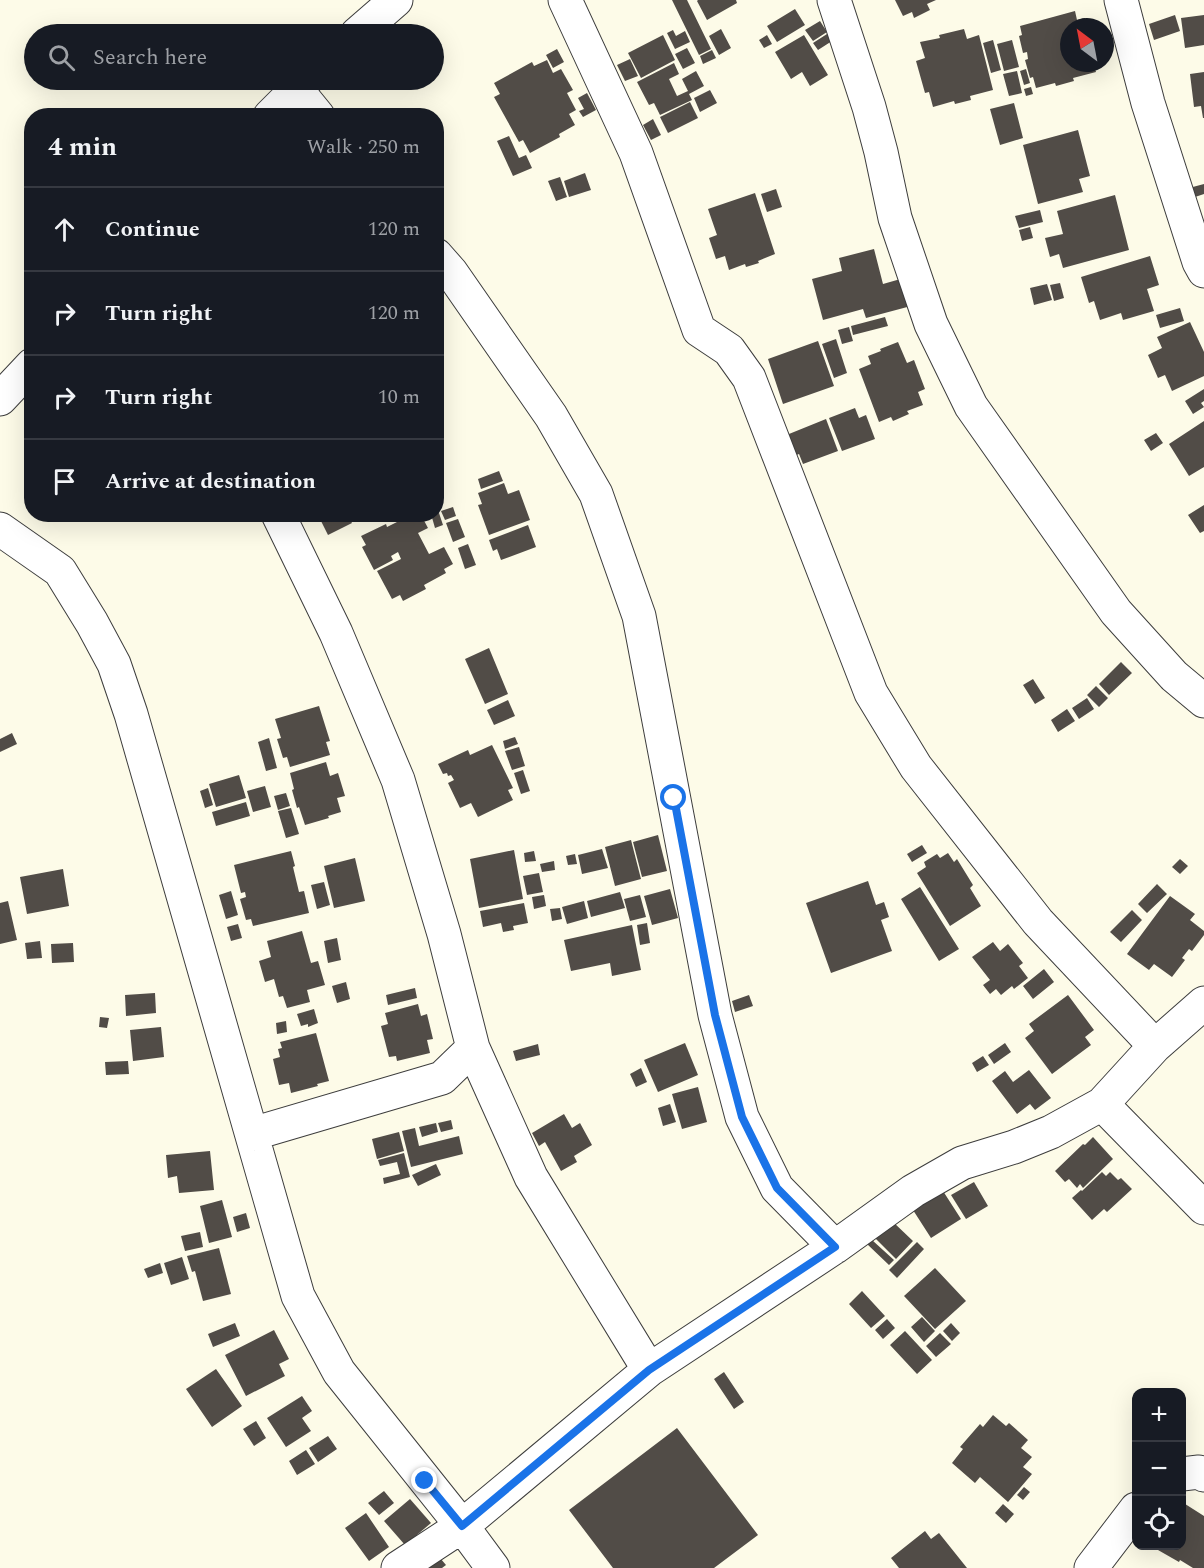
<!DOCTYPE html>
<html lang="en">
<head>
<meta charset="utf-8">
<style>
  body { margin:0; font-family:Spectral,serif; background:#20242c; color:#f1f3f6 }
  .controls { position:absolute; right:18px; bottom:18px; display:grid; overflow:hidden; border-radius:12px; box-shadow:0 6px 24px #0002 }
  .controls button { width:54px; height:54px; display:grid; place-items:center; padding:0; border:0; border-bottom:2px solid #363941; background:#171b24; color:#f1f3f6; font:30px sans-serif }
  .compass { position:absolute; left:1060px; top:18px; width:54px; height:54px; border-radius:50%; background:#171b24; box-shadow:0 6px 24px #0002; rotate:328deg }
  .stop { position:absolute; width:18px; height:18px; margin:-14px; border:4px solid #1a73e8; border-radius:50%; background:#fff }
  .stop.end { background:#1a73e8; border-color:#fff; box-shadow:0 2px 6px #0008 }
  .list { margin:0; padding:0; list-style:none }
  h2 { display:flex; justify-content:space-between; align-items:center; height:78px; margin:0; padding:0 24px; font-size:26px }
  h2 small { font-size:20px; font-weight:400; color:#9ea1a6 }
  .list li { display:grid; grid-template-columns:39px 1fr auto; gap:18px; align-items:center; box-sizing:border-box; height:84px; padding:0 24px; border-top:2px solid #363941 }
  .list b { display:block; font-size:22px; white-space:nowrap }
  .list em { font-size:20px; font-style:normal; color:#9ea1a6 }
  .icon { flex:none; width:33px; height:33px; fill:none; stroke:currentColor; stroke-width:2; stroke-linecap:round; stroke-linejoin:round }
  .map { position:relative; flex:none; width:1204px; height:1568px; overflow:hidden }
  .search { position:absolute; background:#171b24; box-shadow:0 6px 24px #0002; left:24px; top:24px; width:420px; height:66px; display:flex; align-items:center; gap:15px; box-sizing:border-box; padding:0 21px; border-radius:33px; color:#9ea1a6; font-size:22px }
  .panel { position:absolute; background:#171b24; box-shadow:0 6px 24px #0002; left:24px; top:108px; width:420px; height:414px; border-radius:24px }
  .map>svg:first-child { display:block }
  .building { fill:#514c47 }
  .lines { fill:none; stroke-linecap:round; stroke-linejoin:round }
  .minor-casing { stroke:#3d3d3d; stroke-width:35 }
  .minor { stroke:#fff; stroke-width:33 }
  .route { stroke:#1a73e8; stroke-width:8 }
</style>
</head>
<body>
<div class="map">
<svg width="1204" height="1568" viewBox="0 0 1204 1568">
  <rect width="100%" height="100%" fill="#fdfbe8"/>
  <path class="building" d="M672,0H687L711,49L699,55Z
    M698,0H736L737,3L707,20L697,1Z
    M895,0H936L927,4L930,10L914,18L912,12L903,16Z
    M795,9L805,25L777,42L767,26Z
    M1075,11L1077,20L1085,18L1087,27H1069V63H1093L1096,72L1073,78L1074,81L1056,86L1055,83L1036,88L1033,77L1030,78L1025,60L1028,59L1027,52L1023,53L1019,36L1022,35L1020,26Z
    M1175,15L1180,31L1154,40L1149,24Z
    M1204,15V45L1185,48L1181,18Z
    M820,21L827,32L813,41L805,30Z
    M721,29L731,48L719,55L709,36Z
    M964,29L967,39L979,35L993,90L970,96L971,100L955,104L954,101L933,107L929,92L925,93L916,61L925,58L920,42L940,38L939,35Z
    M673,30L676,36L685,31L690,42L675,49L667,33Z
    M827,34L832,41L818,50L813,43Z
    M663,35L675,60L641,78L628,53Z
    M767,35L772,44L764,48L759,40Z
    M804,35L828,75L810,86L802,72L791,79L775,52Z
    M993,40L1001,70L991,73L983,43Z
    M1012,40L1019,67L1004,71L997,44Z
    M687,48L695,63L683,69L675,54Z
    M557,49L564,62L553,68L546,55Z
    M712,50L716,58L703,64L700,56Z
    M630,59L638,76L625,81L617,65Z
    M547,60L553,73L561,69L573,90L567,93L576,110L569,114L575,125L559,134L560,137L530,153L523,140L519,142L494,97L500,94L494,83L532,62L534,66Z
    M674,63L679,74L669,79L677,96L688,91L682,79L696,71L704,86L689,94L692,100L660,115L654,103L649,105L637,82Z
    M1026,69L1030,83L1024,85L1020,71Z
    M1017,71L1022,93L1009,96L1003,74Z
    M1204,72V118H1203L1201,106L1194,107L1190,74Z
    M1031,87L1033,94L1026,96L1024,89Z
    M710,90L717,103L700,112L694,98Z
    M587,93L596,110L583,117L579,111L584,109L578,98Z
    M690,102L698,118L668,133L660,117Z
    M1014,103L1023,138L1000,145L990,109Z
    M653,119L661,135L651,140L643,125Z
    M1078,130L1090,176L1079,179L1083,192L1038,204L1023,145Z
    M509,136L519,158L526,155L532,168L513,176L497,141Z
    M585,173L591,190L569,197L564,181Z
    M560,177L567,197L556,201L548,181Z
    M1204,184V194L1192,198L1189,188Z
    M776,189L782,207L767,212L761,194Z
    M755,193L775,254L758,261L759,263L746,267L745,264L729,270L725,256L716,259L709,238L717,235L708,209Z
    M1115,195L1129,250L1063,268L1059,254L1050,257L1045,238L1063,234L1057,211Z
    M1040,210L1043,222L1019,228L1015,216Z
    M1030,227L1033,238L1022,241L1019,230Z
    M874,249L883,284L904,278L911,306L866,318L863,309L823,320L812,279L842,271L839,258Z
    M1150,256L1159,285L1147,289L1154,311L1123,320L1121,313L1100,320L1094,301L1089,303L1081,277Z
    M1060,283L1064,298L1054,301L1050,285Z
    M1047,284L1052,300L1034,305L1030,288Z
    M1180,308L1184,321L1160,328L1156,315Z
    M885,317L888,326L853,335L851,326Z
    M1190,322L1204,352V376L1172,391L1165,375L1158,378L1148,355L1162,348L1157,337Z
    M849,327L853,341L842,344L838,330Z
    M836,339L847,373L834,378L822,344Z
    M818,341L834,386L783,404L768,359Z
    M898,342L907,363L914,360L925,389L918,392L923,405L907,411L909,414L893,421L891,417L879,422L859,369L871,364L868,356L881,351L880,349Z
    M1204,389V401L1201,403L1204,407L1193,414L1185,401Z
    M855,408L859,418L866,415L875,439L842,451L829,418Z
    M826,419L838,451L803,464L799,454L792,457L784,436Z
    M1204,421V467L1189,476L1169,444Z
    M1156,433L1163,443L1151,451L1144,440Z
    M499,471L503,481L481,489L478,479Z
    M504,483L508,494L519,490L530,520L489,535L478,505L482,504L478,493Z
    M1204,505V531L1200,533L1188,515Z
    M437,507L443,525L435,528L431,514H436Z
    M453,507L456,516L445,520L441,511Z
    M323,514H347L352,523L328,535L319,517Z
    M402,514H416L417,516L421,515L428,528L418,533L429,554L444,547L453,564L444,569L446,573L424,585L426,589L403,601L400,595L392,599L377,571L401,559L398,552L391,556L393,560L374,570L362,547L366,545L361,536L386,524L387,527L397,522L395,518Z
    M458,519L465,537L453,542L446,523Z
    M528,525L536,547L501,560L497,549L493,551L489,540Z
    M468,544L476,565L465,569L458,548Z
    M489,648L508,694L485,704L465,659Z
    M1121,662L1132,673L1109,695L1099,684Z
    M1033,679L1045,698L1035,704L1023,685Z
    M1096,686L1108,698L1099,707L1087,695Z
    M1087,698L1094,709L1079,719L1072,708Z
    M508,700L515,716L494,725L487,710Z
    M319,706L330,741L326,742L330,755L290,767L287,757L283,758L277,739L281,738L275,719Z
    M1067,709L1075,721L1058,732L1051,720Z
    M12,733L17,744L0,752V739Z
    M515,737L518,744L505,749L503,741Z
    M269,738L277,768L266,771L258,742Z
    M492,745L513,788L508,790L513,800L478,817L471,803L460,808L448,783L454,780L451,775L448,776L447,773L443,774L438,764L468,750L470,755Z
    M519,747L525,766L512,770L505,751Z
    M326,762L330,776L338,773L345,796L337,798L341,812L328,816L329,818L305,825L299,807L297,808L292,790L294,789L290,773Z
    M523,770L530,791L521,794L514,773Z
    M239,775L246,798L216,807L209,784Z
    M265,786L271,807L253,812L247,791Z
    M208,788L213,805L205,808L200,791Z
    M286,793L290,806L278,810L274,796Z
    M246,802L250,816L216,826L212,812Z
    M291,808L299,834L286,838L278,811Z
    M658,835L667,871L642,877L633,842Z
    M631,840L641,879L615,886L605,847Z
    M922,845L927,853L912,862L907,854Z
    M602,849L608,868L582,874L578,855Z
    M514,850L523,899L479,908L470,859Z
    M291,851L295,866L293,867L299,892L304,891L309,913L253,926L251,919L246,920L240,899L246,897L245,892L241,893L234,865Z
    M534,851L536,861L525,862L524,853Z
    M948,853L954,862L957,859L973,885L970,888L981,906L950,926L917,873L926,867L924,862L937,854L940,858Z
    M575,854L577,864L568,865L566,856Z
    M355,858L365,901L334,908L324,866Z
    M1180,859L1188,866L1180,874L1172,867Z
    M554,861L555,870L542,872L540,864Z
    M63,869L69,906L27,914L20,877Z
    M539,873L543,892L527,895L523,876Z
    M868,881L876,905L884,902L889,917L881,920L892,951L831,973L806,903Z
    M324,882L330,905L317,909L311,885Z
    M1157,884L1167,894L1147,913L1138,904Z
    M920,887L959,949L939,961L901,899Z
    M670,889L678,918L652,925L644,896Z
    M231,891L238,915L226,919L219,895Z
    M620,892L625,908L591,917L587,901Z
    M544,895L546,906L534,909L532,897Z
    M640,895L646,917L630,921L624,899Z
    M1170,896L1195,914L1190,920L1204,931V935L1192,951L1189,949L1182,958L1185,960L1172,977L1154,964L1149,970L1127,954Z
    M8,901L17,940L0,944V903Z
    M584,901L588,918L567,924L562,907Z
    M524,903L528,923L513,926L514,930L503,932L501,923L483,927L480,911Z
    M560,908L562,919L552,921L550,909Z
    M1132,910L1142,920L1121,942L1110,932Z
    M647,923L650,943L640,945L637,925Z
    M238,924L242,938L231,941L227,927Z
    M632,925L641,970L612,976L610,963L571,971L564,940Z
    M302,931L311,963L318,961L325,985L307,990L310,1002L287,1008L283,996L279,997L274,979L265,982L259,961L271,957L267,941Z
    M337,938L341,960L328,963L324,941Z
    M40,941L42,958L27,959L25,943Z
    M993,942L1000,951L1008,944L1023,963L1019,966L1028,978L1014,989L1012,986L1001,995L996,989L990,994L983,985L990,980L972,957Z
    M73,943L74,962L52,963L51,944Z
    M1044,969L1054,982L1033,999L1023,986Z
    M346,982L350,999L337,1003L332,986Z
    M415,988L417,998L388,1005L386,995Z
    M155,993L156,1013L126,1016L125,995Z
    M749,995L753,1006L735,1012L732,1001Z
    M1068,995L1094,1030L1085,1037L1091,1045L1052,1074L1025,1038L1034,1031L1029,1024Z
    M418,1004L421,1016L427,1014L433,1039L427,1040L430,1053L397,1061L396,1056L389,1057L381,1026L388,1024L385,1013Z
    M314,1009L318,1023L308,1027V1024L301,1026L297,1014Z
    M100,1017L109,1018L107,1028L99,1027Z
    M286,1021L287,1032L277,1034L276,1023Z
    M161,1027L164,1057L133,1061L130,1030Z
    M316,1033L329,1081L317,1084L318,1086L291,1093L289,1083L279,1085L273,1059L280,1057L278,1049L282,1048L280,1042Z
    M685,1043L698,1075L658,1092L644,1060Z
    M1005,1043L1011,1052L994,1064L988,1055Z
    M538,1044L540,1055L516,1061L513,1051Z
    M983,1056L989,1065L977,1072L972,1063Z
    M128,1061L129,1074L106,1075L105,1062Z
    M641,1068L647,1082L636,1087L630,1074Z
    M1029,1070L1051,1098L1035,1110L1030,1104L1017,1114L992,1081L1005,1071L1013,1082Z
    M698,1087L707,1122L682,1129L672,1094Z
    M670,1104L676,1122L663,1126L658,1108Z
    M564,1114L572,1128L580,1123L592,1145L574,1156L577,1162L561,1171L545,1142L539,1146L532,1133Z
    M451,1120L453,1129L441,1132L438,1123Z
    M436,1123L438,1132L422,1137L419,1127Z
    M415,1128L419,1146L459,1136L463,1154L411,1167L402,1131Z
    M399,1132L404,1151L377,1159L372,1139Z
    M1093,1137L1113,1159L1083,1188L1080,1184L1077,1188L1069,1179L1065,1182L1055,1171L1083,1144L1085,1145Z
    M210,1151L214,1190L179,1193L177,1176L168,1178L166,1155Z
    M404,1153L410,1177L384,1184L383,1178L400,1174L397,1162L380,1166L378,1160Z
    M436,1164L441,1175L418,1186L412,1175Z
    M1102,1172L1106,1176L1110,1172L1118,1180L1121,1178L1132,1189L1107,1212L1104,1209L1092,1220L1072,1198L1081,1190L1082,1191Z
    M974,1182L988,1206L966,1219L951,1195Z
    M943,1191L961,1219L931,1238L913,1210Z
    M222,1200L232,1237L209,1243L200,1206Z
    M246,1213L250,1228L237,1232L233,1217Z
    M892,1221L913,1241L896,1259L875,1238Z
    M200,1232L203,1247L185,1251L181,1236Z
    M872,1240L894,1260L889,1265L867,1244Z
    M917,1242L924,1249L897,1278L889,1270Z
    M219,1248L231,1294L203,1301L195,1271L192,1272L187,1256Z
    M182,1257L189,1279L171,1285L164,1263Z
    M160,1263L163,1273L148,1278L144,1269Z
    M935,1268L966,1301L935,1329L904,1296Z
    M862,1291L885,1316L871,1328L849,1304Z
    M922,1317L935,1331L924,1342L911,1327Z
    M887,1319L895,1328L883,1339L875,1330Z
    M235,1323L240,1336L213,1347L208,1334Z
    M951,1323L960,1333L952,1341L943,1331Z
    M274,1330L289,1359L279,1364L285,1376L246,1396L225,1355Z
    M905,1331L932,1360L917,1374L890,1345Z
    M940,1333L951,1344L936,1357L926,1346Z
    M216,1369L242,1406L212,1427L186,1389Z
    M724,1372L744,1402L734,1409L714,1379Z
    M302,1396L312,1411L302,1418L311,1431L286,1447L267,1418Z
    M993,1415L1006,1426L1009,1423L1028,1440L1021,1448L1032,1457L1023,1467L1032,1474L1008,1502L980,1477L975,1483L952,1463L963,1449L960,1447L980,1424L983,1427Z
    M256,1421L266,1438L254,1446L243,1429Z
    M677,1428L758,1535L714,1568H613L569,1510Z
    M328,1436L337,1449L318,1462L309,1448Z
    M306,1450L315,1464L297,1475L289,1461Z
    M1024,1487L1030,1492L1023,1500L1017,1495Z
    M384,1491L394,1503L379,1515L368,1503Z
    M410,1499L431,1523L405,1545L384,1521Z
    M1182,1502L1204,1516V1568H1193L1180,1560L1179,1562L1158,1550L1160,1548L1156,1546H1182Z
    M1003,1504L1014,1514L1006,1523L995,1513Z
    M366,1513L389,1547L369,1561L345,1528Z
    M925,1531L931,1539L939,1533L967,1568H899L891,1558Z
    M435,1552L446,1565L442,1568H422Z"/>
  <g class="lines">
    <g class="minor-casing">
      <path id="minor" d="M565,0L636,153L699,330L729,350L749,378L871,693L916,767L1038,922L1155,1046
        M834,0L869,107L881,152L895,218L931,324L971,406L1116,612L1174,676L1204,701
        M1121,0L1148,103L1199,262L1204,271
        M357,34L396,0
        M296,89L318,116
        M270,116L306,80
        M436,255L451,272L551,416L596,494L639,616L715,1015L742,1117L777,1188L835,1247
        M0,399L32,365
        M278,514L336,633L398,780L444,934L473,1048L531,1177L649,1370
        M0,529L60,571L92,623L114,664L131,714L298,1296L339,1372L462,1526L493,1568
        M1102,1104L1204,1208
        M252,1134L442,1078L473,1048
        M1182,1474L1199,1472L1204,1475
        M398,1568L462,1526L649,1370L835,1247L913,1191L962,1163L1014,1147L1051,1132L1102,1104L1155,1046L1204,1003
        M1091,1568L1136,1509"/>
    </g>
    <use href="#minor" class="minor"/>
  </g>
  <g class="lines">
    <path class="route" d="M425,1481L462,1526L649,1370L835,1247L777,1188L742,1117L715,1015L674,798"/>
  </g>
</svg>
<div class="controls">
<button>+</button>
<button>−</button>
<button><svg class="icon" aria-label="locate" viewBox="0 0 24 24"><circle cx="12" cy="12" r="6"/><path d="M12 2v4M12 18v4M2 12h4M18 12h4"/></svg></button>
</div>
<svg class="compass" viewBox="-18 -18 36 36"><path d="M0-13l5 13h-10z" fill="#e53935"/><path d="M0 13l5-13h-10z" fill="#9ea1a6"/></svg>
<div class="stop" style="left:674px;top:798px"></div>
<div class="stop end" style="left:425px;top:1481px"></div>
<div class="search"><svg class="icon" aria-label="search" viewBox="0 0 24 24"><circle cx="10" cy="10" r="6"/><path d="M15 15l6 6"/></svg>Search here</div>
<section class="panel">
<h2>4 min<small>Walk · 250 m</small></h2>
<ul class="list">
<li><svg class="icon" aria-label="ahead" viewBox="0 0 24 24"><path d="M12 20V5M6 11l6-6 6 6"/></svg><div><b>Continue</b></div><em>120 m</em></li>
<li><svg class="icon" aria-label="right" viewBox="0 0 24 24"><path d="M7 20v-9h11M14 6l5 5-5 5"/></svg><div><b>Turn right</b></div><em>120 m</em></li>
<li><svg class="icon" aria-label="right" viewBox="0 0 24 24"><path d="M7 20v-9h11M14 6l5 5-5 5"/></svg><div><b>Turn right</b></div><em>10 m</em></li>
<li><svg class="icon" aria-label="arrive" viewBox="0 0 24 24"><path d="M6 21V4h12l-3 4 3 4H6"/></svg><div><b>Arrive at destination</b></div></li>
</ul>
</section>
</div>
</body>
</html>
